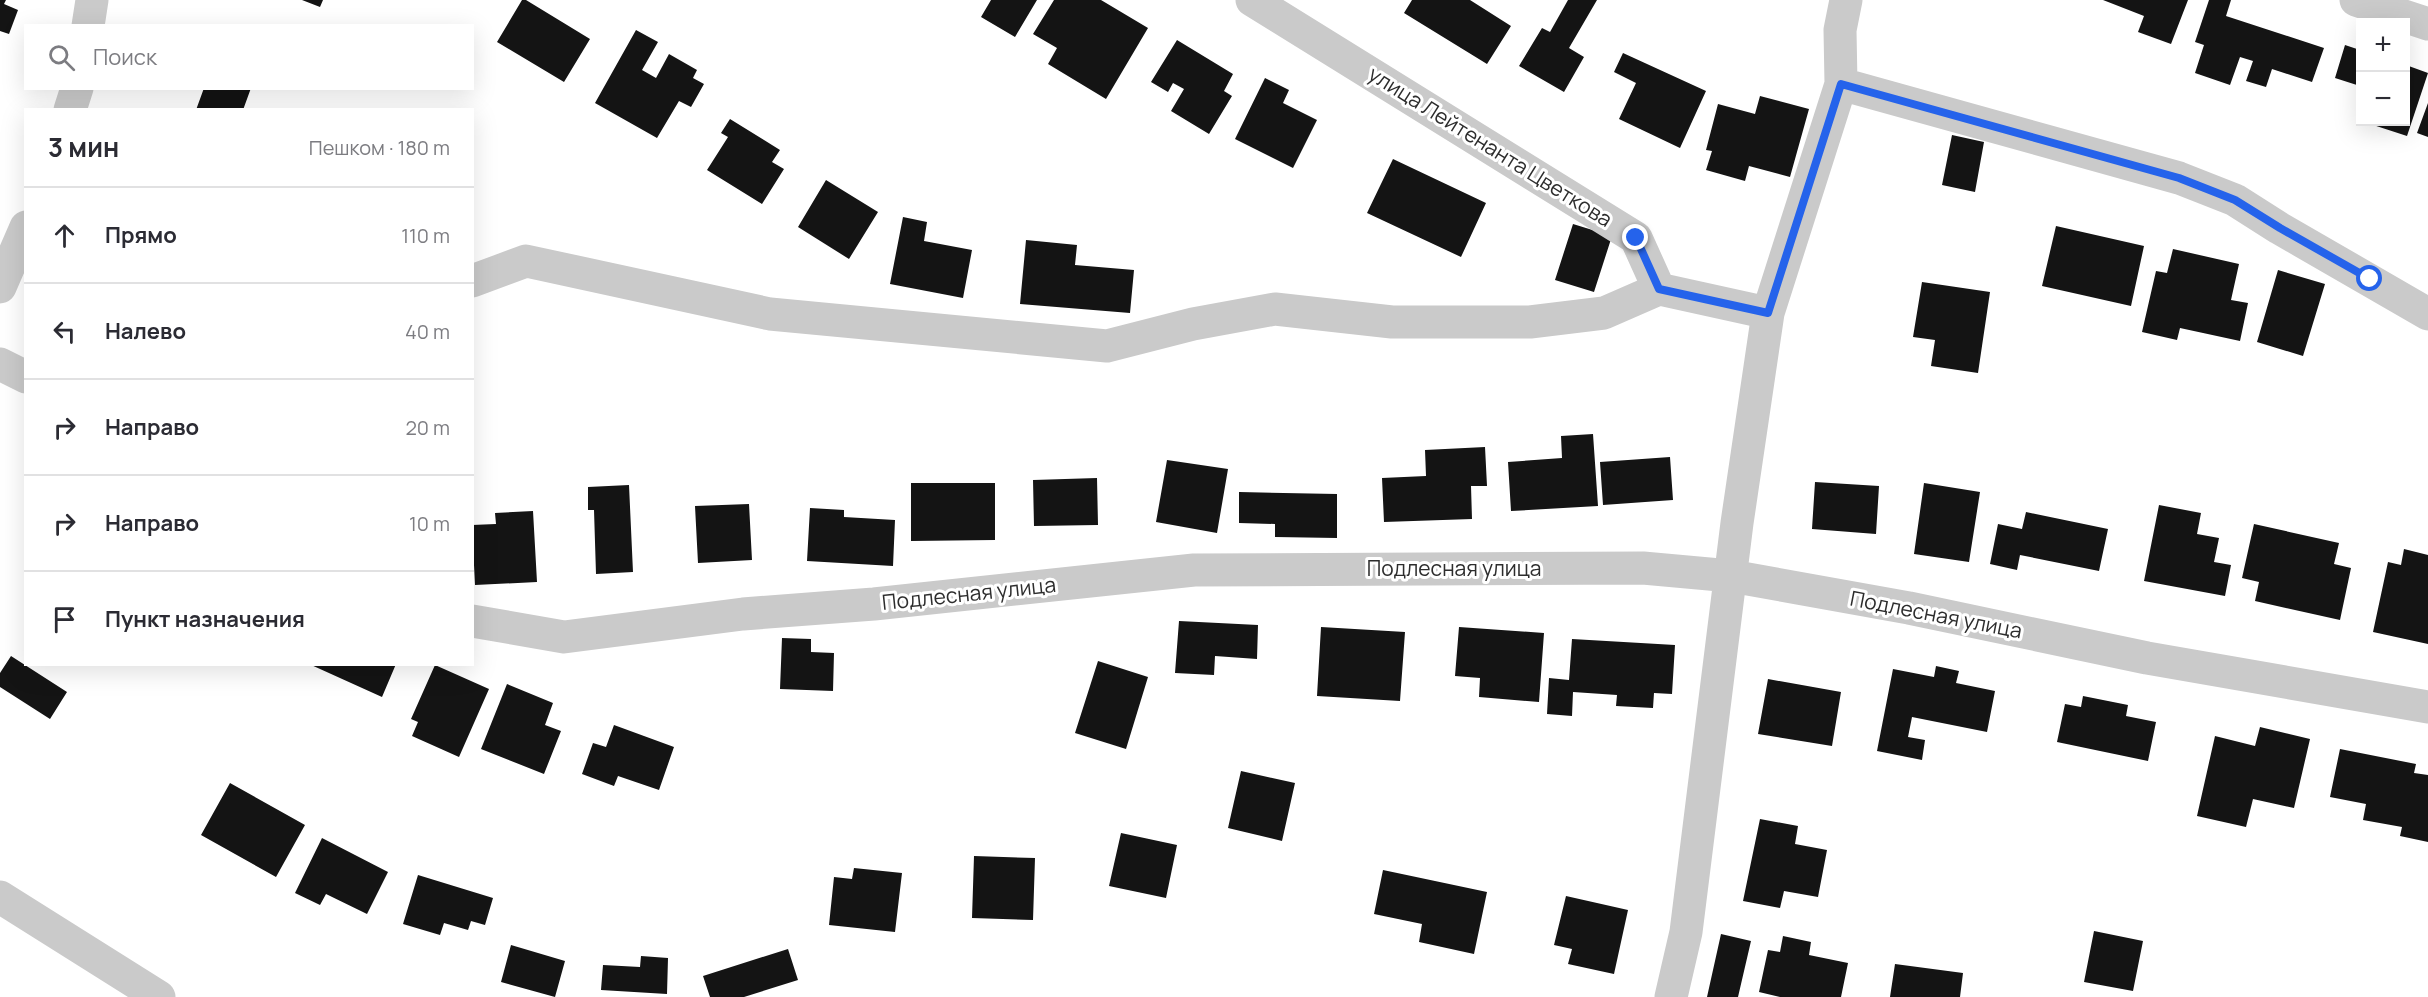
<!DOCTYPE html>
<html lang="ru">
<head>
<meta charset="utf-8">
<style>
  body { margin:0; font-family:Manrope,sans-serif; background:#f2f2f3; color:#2b2b33 }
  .controls { position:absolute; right:18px; top:18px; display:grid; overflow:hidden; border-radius:0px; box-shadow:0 6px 24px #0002 }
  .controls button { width:54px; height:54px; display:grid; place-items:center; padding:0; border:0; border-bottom:2px solid #e1e1e2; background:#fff; color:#2b2b33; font:30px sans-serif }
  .stop { position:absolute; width:18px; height:18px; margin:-14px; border:4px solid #2563eb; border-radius:50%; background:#fff }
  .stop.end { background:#2563eb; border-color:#fff; box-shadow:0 2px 6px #0008 }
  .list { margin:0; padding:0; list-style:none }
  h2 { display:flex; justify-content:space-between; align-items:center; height:78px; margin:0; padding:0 24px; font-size:26px }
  h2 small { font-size:20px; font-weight:400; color:#7c7c81 }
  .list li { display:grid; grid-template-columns:39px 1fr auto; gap:18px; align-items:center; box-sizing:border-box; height:96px; padding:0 24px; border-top:2px solid #e1e1e2 }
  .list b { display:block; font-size:22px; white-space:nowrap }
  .list em { font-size:20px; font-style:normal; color:#7c7c81 }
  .icon { flex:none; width:33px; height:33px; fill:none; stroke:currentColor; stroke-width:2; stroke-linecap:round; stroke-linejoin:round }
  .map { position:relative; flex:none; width:2428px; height:997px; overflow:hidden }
  .search { position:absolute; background:#fff; box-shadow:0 6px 24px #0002; left:24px; top:24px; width:450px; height:66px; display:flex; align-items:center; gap:15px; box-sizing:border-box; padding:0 21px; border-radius:0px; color:#7c7c81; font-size:22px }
  .panel { position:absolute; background:#fff; box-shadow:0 6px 24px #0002; left:24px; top:108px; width:450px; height:558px; border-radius:0px }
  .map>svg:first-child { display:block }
  .building { fill:#141414 }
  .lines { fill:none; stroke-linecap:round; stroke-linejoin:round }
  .minor { stroke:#cacaca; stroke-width:33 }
  .tertiary { stroke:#cacaca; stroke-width:33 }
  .route { stroke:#2563eb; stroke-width:8 }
  .labels { text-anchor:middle; stroke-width:6; stroke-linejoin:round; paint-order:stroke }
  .street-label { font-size:21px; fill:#2d2d2d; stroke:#fff }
</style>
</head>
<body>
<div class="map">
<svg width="2428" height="997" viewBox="0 0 2428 997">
  <rect width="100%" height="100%" fill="#fff"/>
  <path class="building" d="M0,0H6L4,4L18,10L9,34L0,31Z
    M302,0H323L320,7Z
    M522,0H526L590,39L564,82L497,42Z
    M991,0H1037L1015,37L981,17Z
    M1054,0H1101L1148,28L1106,99L1048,64L1057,48L1033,34Z
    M1412,0H1470L1511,26L1487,64L1404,13Z
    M1568,0H1597L1569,48L1584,57L1564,92L1519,66L1542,28L1550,32Z
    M2103,0H2188L2171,44L2138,32L2144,16Z
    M2209,0H2231L2226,16L2324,48L2312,82L2272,69L2266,87L2246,81L2253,61L2240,57L2230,85L2195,73L2204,45L2195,42Z
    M636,30L658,42L642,70L656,78L669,54L697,70L693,78L704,84L691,107L679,101L657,138L595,103Z
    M1177,40L1233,74L1224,91L1232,96L1209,134L1171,111L1184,89L1173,83L1168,92L1151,82Z
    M2345,45L2360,50V86L2335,78Z
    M1623,53L1706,91L1680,148L1619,119L1636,83L1614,72Z
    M2406,65L2428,73L2407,136L2364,122H2406Z
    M1265,78L1289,90L1283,103L1317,120L1293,168L1235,139Z
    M204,88H251L243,110H196Z
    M1760,96L1809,109L1790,177L1749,166L1745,181L1706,170L1712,151L1706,150L1718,104L1755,114Z
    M2428,103V137L2417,133Z
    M730,119L780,150L772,162L784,169L762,204L707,170L728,137L721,133Z
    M1952,135L1984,142L1975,192L1942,185Z
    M1393,159L1486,203L1461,257L1367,213Z
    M826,180L878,212L849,259L798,227Z
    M903,217L927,222L924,241L972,250L963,298L890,284Z
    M1573,224L1612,236L1594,292L1555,280Z
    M2056,226L2144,246L2131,306L2042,286Z
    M1026,240L1077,245L1075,265L1134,270L1130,313L1020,304Z
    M2173,249L2239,264L2231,300L2248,303L2240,341L2180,328L2177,340L2142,332L2156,271L2167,273Z
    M2278,270L2325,284L2303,356L2257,342Z
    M1922,282L1990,292L1978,373L1931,366L1935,340L1913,337Z
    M1593,434L1598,506L1511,511L1508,462L1562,458L1561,436Z
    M1485,447L1487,486H1471L1472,519L1384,522L1382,478L1426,476L1425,450Z
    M1670,457L1673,500L1603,505L1600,462Z
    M1167,460L1228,469L1217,533L1156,522Z
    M1097,478L1098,525L1034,526L1033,480Z
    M1815,482L1879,486L1876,534L1812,529Z
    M911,483H995V540L911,541Z
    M1924,483L1980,492L1969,562L1914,554Z
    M629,485L633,572L596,574L594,510H588V487Z
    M1239,492L1337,494V538L1275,537V524L1239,523Z
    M749,504L752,560L698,563L695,506Z
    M2159,505L2201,513L2197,534L2219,538L2214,562L2231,565L2225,596L2144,581Z
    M810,508L844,510V517L895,520L893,566L807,561Z
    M533,511L537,582L475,585L472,525L496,524L495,513Z
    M2026,512L2108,529L2099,571L2020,555L2017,570L1990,564L1998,524L2022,529Z
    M2254,524L2339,543L2334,564L2351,568L2340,620L2255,601L2259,582L2242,578Z
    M2404,549L2428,555V644L2373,632L2388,562L2401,565Z
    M1179,621L1258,625L1257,659L1215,656L1214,675L1175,673Z
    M1321,627L1405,632L1400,701L1317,696Z
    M1459,627L1544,633L1539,702L1479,697L1480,678L1455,676Z
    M782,638L811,639V652L834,653L833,691L780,689Z
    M1572,639L1675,645L1672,694L1654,693L1653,708L1616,706L1617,695L1573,692L1572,716L1547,714L1549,678L1569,680Z
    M11,656L67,692L50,719L0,687V673Z
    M1098,661L1148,677L1126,749L1075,733Z
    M309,664H396L382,697Z
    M435,665L489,689L459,757L412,736L418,722L411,719Z
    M1936,666L1959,671L1956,683L1995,691L1987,732L1912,717L1908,737L1925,740L1922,760L1877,751L1893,669L1934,677Z
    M1768,679L1841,692L1832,746L1758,734Z
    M507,684L553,703L545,725L561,731L544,774L481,749Z
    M2083,696L2128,705L2126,716L2156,722L2148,761L2057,742L2065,704L2081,707Z
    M614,725L674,747L659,790L618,776L614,786L582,774L593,743L606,747Z
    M2260,727L2310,739L2294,808L2253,799L2246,827L2197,816L2215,736L2255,746Z
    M2340,749L2416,764L2414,773L2428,775V842L2400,836L2402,827L2363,820L2366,804L2330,797Z
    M1241,771L1295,783L1282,841L1228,828Z
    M230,783L305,825L276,877L201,835Z
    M1760,819L1798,826L1795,844L1827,850L1818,897L1784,891L1780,908L1743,901Z
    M1121,833L1177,845L1166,898L1109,886Z
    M322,838L388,872L367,914L326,894L320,905L295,893Z
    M974,856L1035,858L1033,920L972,918Z
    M854,868L902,873L895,932L829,925L834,877L852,879Z
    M1383,870L1487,892L1474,954L1419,942L1422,924L1374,914Z
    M418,875L493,898L485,925L471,921L468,930L444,923L440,935L403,924Z
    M1566,896L1628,910L1614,974L1568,964L1572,949L1554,945Z
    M2094,931L2143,941L2133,991L2084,982Z
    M1721,934L1751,941L1738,997H1707Z
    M1783,936L1811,942L1809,955L1848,963L1841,997H1780L1759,992L1768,950L1780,952Z
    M511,945L565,961L555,997L501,982Z
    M788,949L798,980L744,997H710L703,976Z
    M641,956L668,958L667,994L601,990L603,965L640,967Z
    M1895,964L1963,973L1960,997H1890Z"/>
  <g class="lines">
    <path class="minor" d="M1252,0L1636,238L1659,289L1768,313L1841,84L2179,178L2235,200L2279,228L2428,314
      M2356,0L2428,24
      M1841,84L1840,30L1846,0
      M472,281L526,261L770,314L1107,346L1193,324L1275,309L1392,322H1530L1604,313L1659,289
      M0,364L26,377
      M472,621L564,637L743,614L874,604L1194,570L1643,568L1731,576L1909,608L2147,658L2428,707
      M0,897L159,997
      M1671,997L1686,932L1737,523L1768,313"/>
    <path class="tertiary" d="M88,26L92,0
      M70,110L77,88
      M0,287L26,227"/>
  </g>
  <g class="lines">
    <path class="route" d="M1636,238L1659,289L1768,313L1841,84L2179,178L2235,200L2280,228L2370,279"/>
  </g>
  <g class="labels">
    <g class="street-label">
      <text transform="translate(1490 147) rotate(32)" y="7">улица Лейтенанта Цветкова</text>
      <text x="1454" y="576">Подлесная улица</text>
      <text transform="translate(969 594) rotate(-6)" y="7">Подлесная улица</text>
      <text transform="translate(1936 615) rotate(11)" y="7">Подлесная улица</text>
    </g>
  </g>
</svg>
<div class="controls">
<button>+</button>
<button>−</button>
</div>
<div class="stop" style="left:2370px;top:279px"></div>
<div class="stop end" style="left:1636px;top:238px"></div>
<div class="search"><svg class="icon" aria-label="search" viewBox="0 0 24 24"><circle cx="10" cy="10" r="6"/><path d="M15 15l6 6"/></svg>Поиск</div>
<section class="panel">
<h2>3 мин<small>Пешком · 180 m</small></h2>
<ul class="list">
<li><svg class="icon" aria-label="ahead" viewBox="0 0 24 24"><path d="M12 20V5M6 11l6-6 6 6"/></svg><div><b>Прямо</b></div><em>110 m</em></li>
<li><svg class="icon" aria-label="left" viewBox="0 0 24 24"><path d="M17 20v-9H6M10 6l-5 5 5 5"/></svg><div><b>Налево</b></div><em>40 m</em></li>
<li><svg class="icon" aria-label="right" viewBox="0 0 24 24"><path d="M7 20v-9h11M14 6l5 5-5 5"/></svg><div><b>Направо</b></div><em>20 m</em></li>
<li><svg class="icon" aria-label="right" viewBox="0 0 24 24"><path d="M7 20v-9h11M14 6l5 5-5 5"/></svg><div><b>Направо</b></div><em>10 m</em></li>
<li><svg class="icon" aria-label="arrive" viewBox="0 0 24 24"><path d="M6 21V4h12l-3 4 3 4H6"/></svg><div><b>Пункт назначения</b></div></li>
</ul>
</section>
</div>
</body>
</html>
